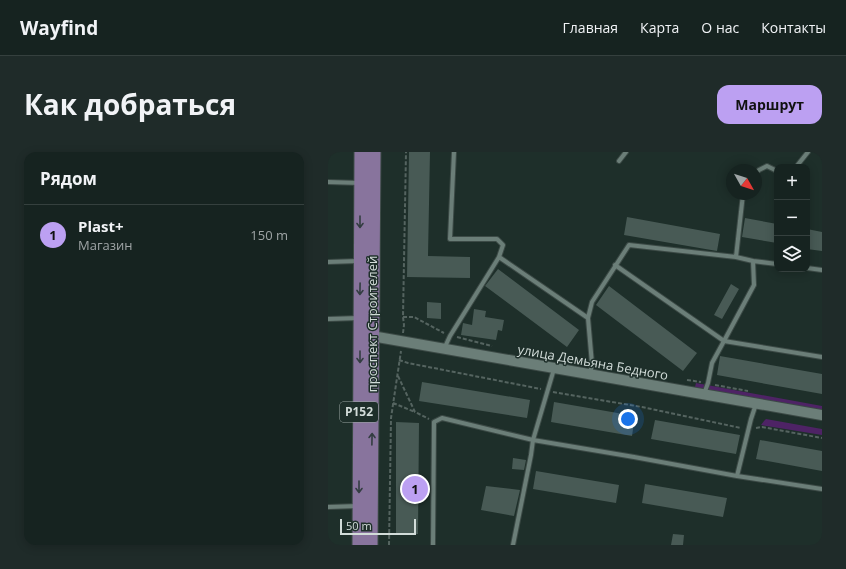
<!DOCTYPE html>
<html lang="ru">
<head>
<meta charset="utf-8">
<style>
  body { margin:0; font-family:"Open Sans",sans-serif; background:#1f2b29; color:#f1f3f6 }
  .controls { position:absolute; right:12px; top:12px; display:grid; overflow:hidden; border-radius:8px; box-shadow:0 2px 10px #0003 }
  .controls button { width:36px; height:36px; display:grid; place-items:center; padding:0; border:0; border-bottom:1px solid #35403e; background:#162320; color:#f1f3f6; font:20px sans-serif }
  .compass { position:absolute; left:398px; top:12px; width:36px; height:36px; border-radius:50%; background:#162320; box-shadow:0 2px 10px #0003; rotate:129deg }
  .scale { position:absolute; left:12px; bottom:10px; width:76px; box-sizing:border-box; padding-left:4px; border:2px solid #d2dcd9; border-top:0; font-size:11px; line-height:14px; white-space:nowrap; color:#d2dcd9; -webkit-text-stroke:3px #1e2f2a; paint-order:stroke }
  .you { position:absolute; left:300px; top:267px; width:14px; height:14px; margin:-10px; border:3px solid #fff; border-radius:50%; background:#1a73e8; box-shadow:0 0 0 6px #1a73e833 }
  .badge { display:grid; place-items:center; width:26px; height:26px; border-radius:50%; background:#bca0f2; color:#111; font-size:13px; font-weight:700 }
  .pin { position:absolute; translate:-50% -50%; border:2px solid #fff; box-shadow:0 1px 4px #0006 }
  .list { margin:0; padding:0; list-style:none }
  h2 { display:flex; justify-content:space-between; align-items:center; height:52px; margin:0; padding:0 16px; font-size:17px }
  h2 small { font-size:13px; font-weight:400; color:#9ea4a5 }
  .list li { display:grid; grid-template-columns:26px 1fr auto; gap:12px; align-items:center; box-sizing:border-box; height:60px; padding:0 16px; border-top:1px solid #35403e }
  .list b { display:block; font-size:15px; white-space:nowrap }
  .list p { margin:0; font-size:13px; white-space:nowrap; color:#9ea4a5 }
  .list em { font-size:13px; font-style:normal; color:#9ea4a5 }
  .icon { flex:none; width:22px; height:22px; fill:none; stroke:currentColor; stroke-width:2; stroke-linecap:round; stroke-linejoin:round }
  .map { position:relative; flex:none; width:494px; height:393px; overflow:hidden; border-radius:12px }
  header { display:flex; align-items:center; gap:24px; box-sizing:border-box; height:56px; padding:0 20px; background:#162320; border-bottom:1px solid #35403e }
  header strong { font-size:19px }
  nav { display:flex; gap:22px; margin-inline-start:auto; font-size:14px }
  .intro { display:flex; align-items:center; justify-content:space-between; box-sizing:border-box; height:96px; padding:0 24px }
  h1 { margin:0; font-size:28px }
  .button { padding:10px 18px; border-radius:12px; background:#bca0f2; color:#111; font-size:14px; font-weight:700 }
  main { display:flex; gap:24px; padding:0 24px }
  aside { flex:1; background:#162320; border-radius:12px; box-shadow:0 2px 10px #0003 }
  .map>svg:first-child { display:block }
  .green { fill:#4e2365 }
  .building { fill:#485a55 }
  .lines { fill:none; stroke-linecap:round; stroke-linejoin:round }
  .service-casing { stroke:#3c4a46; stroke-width:6 }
  .tertiary-casing { stroke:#3c4a46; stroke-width:12 }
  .primary-casing { stroke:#3c4a46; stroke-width:15 }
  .path { stroke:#556460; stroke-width:2; stroke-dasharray:4 2; stroke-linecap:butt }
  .service { stroke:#6b7e78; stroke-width:4 }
  .tertiary { stroke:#6b7e78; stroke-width:10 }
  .primary { stroke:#88749d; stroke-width:13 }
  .oneway { stroke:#333d41 }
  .labels { text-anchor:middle; stroke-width:3; stroke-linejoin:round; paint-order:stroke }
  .shield { fill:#1e2f2a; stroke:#9ca8a4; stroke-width:1 }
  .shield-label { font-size:12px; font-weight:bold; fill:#d2dcd9 }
  .street-label { font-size:13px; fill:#d2dcd9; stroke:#1e2f2a }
</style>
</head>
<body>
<header>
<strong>Wayfind</strong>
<nav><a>Главная</a><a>Карта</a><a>О нас</a><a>Контакты</a></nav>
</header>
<div class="intro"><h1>Как добраться</h1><a class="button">Маршрут</a></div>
<main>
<aside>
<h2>Рядом<small></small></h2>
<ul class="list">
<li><span class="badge">1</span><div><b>Plast+</b><p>Магазин</p></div><em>150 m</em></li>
</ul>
</aside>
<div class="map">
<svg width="494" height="393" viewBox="0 0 494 393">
  <rect width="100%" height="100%" fill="#1e2f2a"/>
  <path class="green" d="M368,231L494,254V262L366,239Z
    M438,267L494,277V283L433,273L436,269Z"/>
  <path class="building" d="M81,0H102L100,104L142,105V126L79,125Z
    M299,65L392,82L389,99L296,83Z
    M417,66L449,72V91L414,85Z
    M479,77L494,80V99L479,97Z
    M170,117L251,178L239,195L157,134Z
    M403,132L411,137L394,167L386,163Z
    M281,134L369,201L355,219L268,153Z
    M99,150L113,151V167L99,166Z
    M146,157L158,159L157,165L176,168L174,179L170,178L168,188L133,183L135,171L144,173Z
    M392,204L494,222V242L389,223Z
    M94,230L202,248L199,266L91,249Z
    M226,250L307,264L304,284L223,270Z
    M327,268L412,283L408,302L323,287Z
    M68,270L91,271L90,382H68Z
    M432,288L494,299V319L428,307Z
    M185,306L198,308L196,318L184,317Z
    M208,319L291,333L288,351L205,337Z
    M317,332L399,346L395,365L314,351Z
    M158,334L192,338L186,364L153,358Z
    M345,382L356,383L355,393H343Z"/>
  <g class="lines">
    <g class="service-casing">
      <path id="service" d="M126,0L122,87H169L175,93L171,105
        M291,9L298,0
        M468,15L480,0
        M428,21L431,18L439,14L449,19
        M0,30L32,31
        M408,105L415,42
        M425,109L449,112
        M0,110L30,109
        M479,116L494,118
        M0,167L31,166
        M116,197L122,184L171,105L260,166
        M262,222L264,212L260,166L264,150L301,93L408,105L425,109L426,133L396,189L287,113
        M376,242L380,231L384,211L396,189L494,205
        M428,252L423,267L409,324L494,337
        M0,355L30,354
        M105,393L106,270L114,266L205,288L306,305L409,324
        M185,393L203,303L205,288L226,217"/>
    </g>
    <g class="tertiary-casing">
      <path id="tertiary" d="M38,183L494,263"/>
    </g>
    <g class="primary-casing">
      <path id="primary" d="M31,393L33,0
        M43,393L46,0"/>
    </g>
    <path class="path" d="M75,165H86L116,181
      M75,181L76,173L75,165L78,0
      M129,185L164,194
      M71,208L80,211L213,237
      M70,224L87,260L101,267
      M359,228L373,230
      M387,233L420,239
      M225,240L314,255L413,276
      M65,251L87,260
      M428,276L434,275L494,286
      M61,393L63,266L73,199"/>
    <use href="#service" class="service"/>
    <use href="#tertiary" class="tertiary"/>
    <use href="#primary" class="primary"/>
  </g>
  <defs><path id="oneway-shaft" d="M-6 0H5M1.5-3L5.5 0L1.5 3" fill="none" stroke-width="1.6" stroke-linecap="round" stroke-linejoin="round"/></defs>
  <g class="oneway">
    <use href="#oneway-shaft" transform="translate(32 70) rotate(90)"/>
    <use href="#oneway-shaft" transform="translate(32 137) rotate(91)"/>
    <use href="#oneway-shaft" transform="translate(32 205) rotate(90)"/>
    <use href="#oneway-shaft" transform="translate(44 287) rotate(-89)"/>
    <use href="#oneway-shaft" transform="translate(31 335) rotate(90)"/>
  </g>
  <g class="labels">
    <rect class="shield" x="12" y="250" width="38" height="20" rx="3"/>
    <g class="shield-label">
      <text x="31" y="264">Р152</text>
    </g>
    <g class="street-label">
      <text transform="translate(44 172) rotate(-90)" y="5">проспект Строителей</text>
      <text transform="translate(265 210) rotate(10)" y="5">улица Демьяна Бедного</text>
    </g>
  </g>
</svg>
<div class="controls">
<button>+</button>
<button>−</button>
<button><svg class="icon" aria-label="layers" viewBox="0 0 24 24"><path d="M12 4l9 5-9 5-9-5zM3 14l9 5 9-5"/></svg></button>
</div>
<svg class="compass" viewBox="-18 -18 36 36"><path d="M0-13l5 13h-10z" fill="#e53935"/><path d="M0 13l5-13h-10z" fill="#9ea4a5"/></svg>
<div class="scale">50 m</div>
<div class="you"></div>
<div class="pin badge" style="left:87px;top:337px">1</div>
</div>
</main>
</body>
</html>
